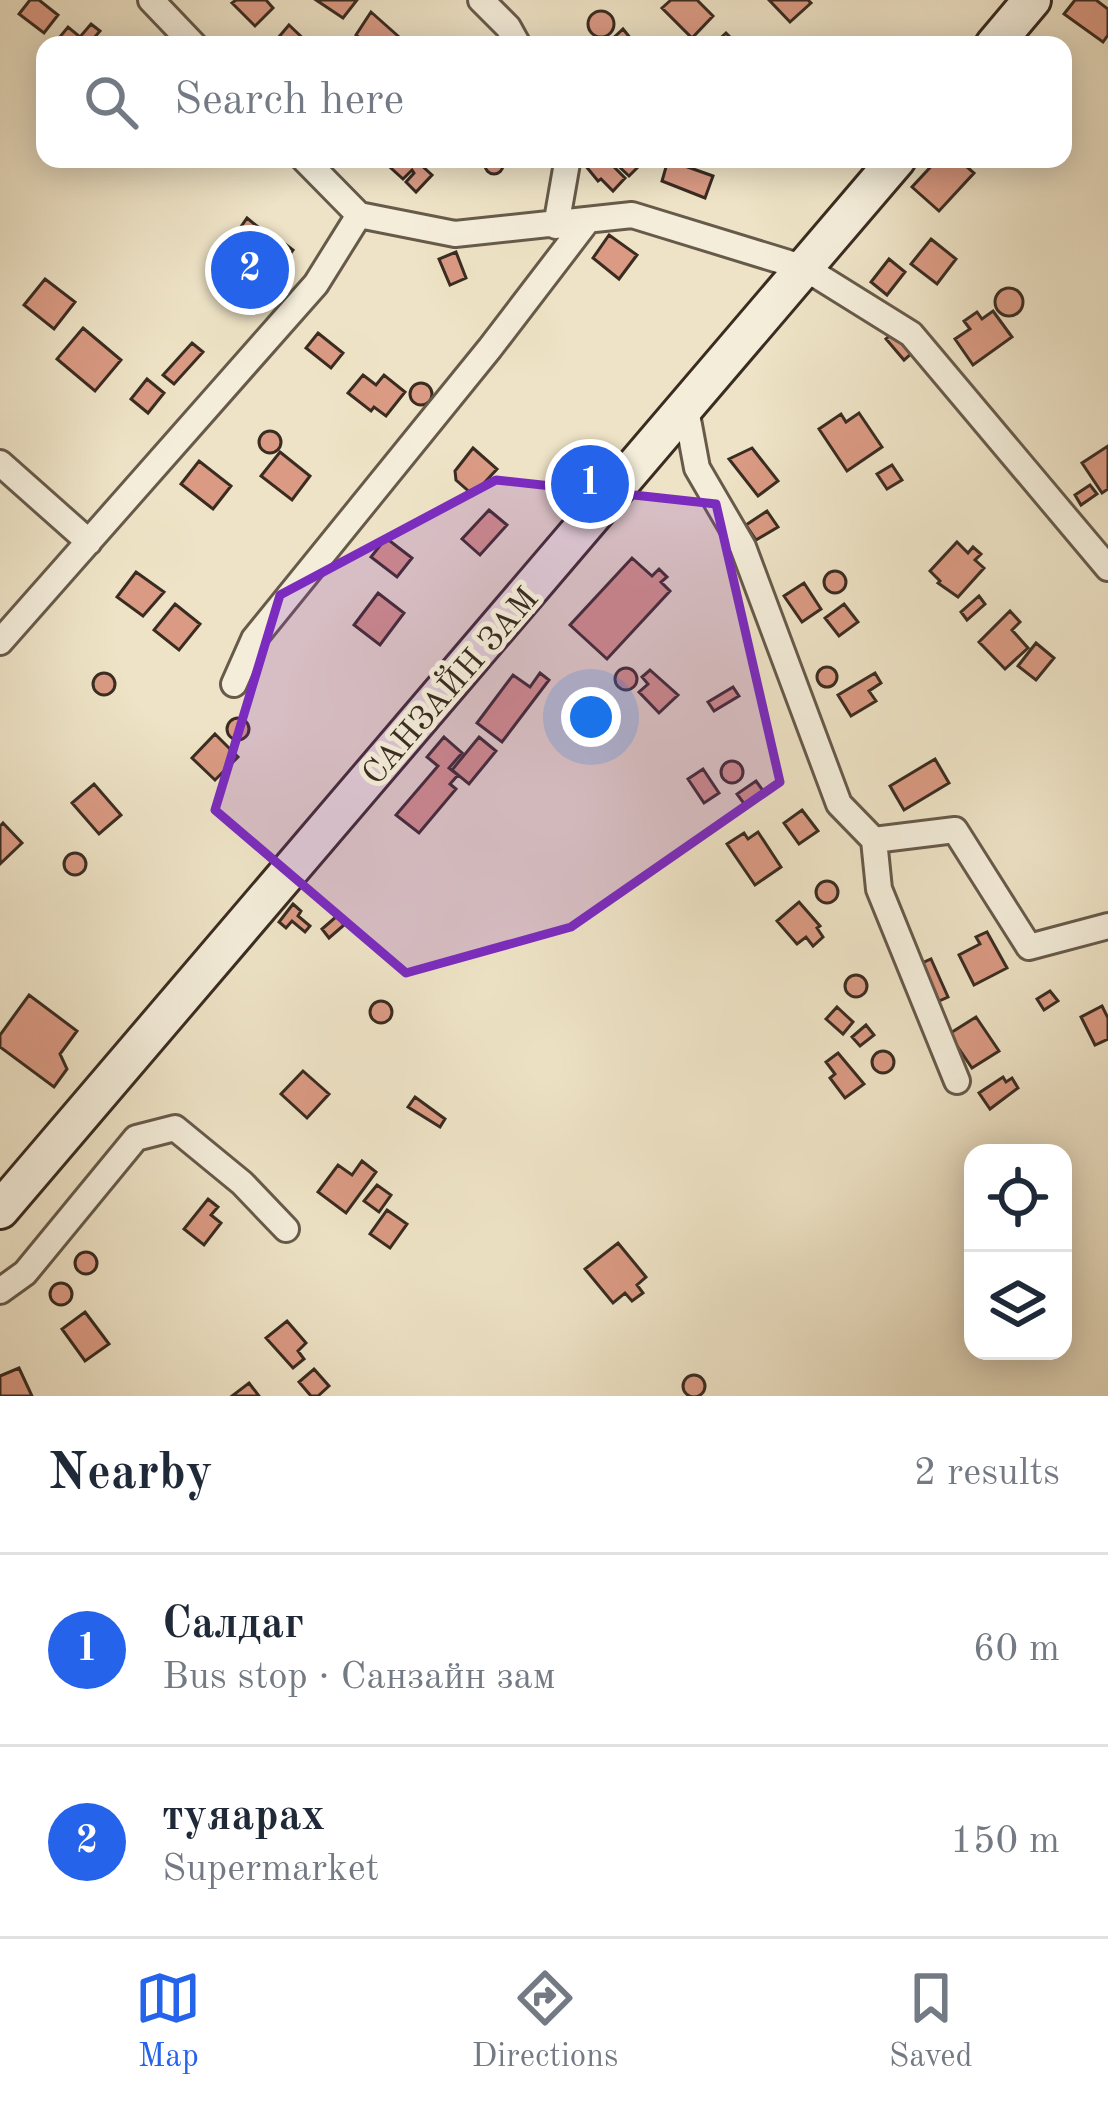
<!DOCTYPE html>
<html lang="en">
<head>
<meta charset="utf-8">
<style>
  body { margin:0; font-family:"Old Standard TT",serif; background:#f2f2f3; color:#1f2937 }
  .controls { position:absolute; right:36px; bottom:36px; display:grid; overflow:hidden; border-radius:24px; box-shadow:0 6px 30px #0003 }
  .controls button { width:108px; height:108px; display:grid; place-items:center; padding:0; border:0; border-bottom:3px solid #e0e1e3; background:#fff; color:#1f2937; font:60px sans-serif }
  .you { position:absolute; left:591px; top:717px; width:42px; height:42px; margin:-30px; border:9px solid #fff; border-radius:50%; background:#1a73e8; box-shadow:0 0 0 18px #1a73e833 }
  .badge { display:grid; place-items:center; width:78px; height:78px; border-radius:50%; background:#2563eb; color:#fff; font-size:39px; font-weight:700 }
  .pin { position:absolute; translate:-50% -50%; border:6px solid #fff; box-shadow:0 3px 12px #0006 }
  .list { margin:0; padding:0; list-style:none }
  h2 { display:flex; justify-content:space-between; align-items:center; height:156px; margin:0; padding:0 48px; font-size:51px }
  h2 small { font-size:39px; font-weight:400; color:#747a83 }
  .list li { display:grid; grid-template-columns:78px 1fr auto; gap:36px; align-items:center; box-sizing:border-box; height:192px; padding:0 48px; border-top:3px solid #e0e1e3 }
  .list b { display:block; font-size:45px; white-space:nowrap }
  .list p { margin:0; font-size:39px; white-space:nowrap; color:#747a83 }
  .list em { font-size:39px; font-style:normal; color:#747a83 }
  .icon { flex:none; width:66px; height:66px; fill:none; stroke:currentColor; stroke-width:2; stroke-linecap:round; stroke-linejoin:round }
  .map { position:relative; flex:none; width:1108px; height:1396px; overflow:hidden }
  .search { position:absolute; background:#fff; box-shadow:0 6px 30px #0003; left:36px; right:36px; top:36px; height:132px; display:flex; align-items:center; gap:30px; box-sizing:border-box; padding:0 42px; border-radius:24px; color:#747a83; font-size:45px }
  .sheet { height:540px; background:#fff }
  nav { display:flex; justify-content:space-around; align-items:center; box-sizing:border-box; height:168px; border-top:3px solid #e0e1e3; background:#fff; font-size:33px; color:#747a83 }
  nav a { display:grid; justify-items:center; gap:6px }
  nav .on { color:#2563eb }
  .map>svg:first-child { display:block }
  .building { fill:#da9a83; stroke:#3a2c21; stroke-width:3 }
  .lines { fill:none; stroke-linecap:round; stroke-linejoin:round }
  .street-casing { stroke:#675a4a; stroke-width:30 }
  .secondary-casing { stroke:#3a2c21; stroke-width:42 }
  .street { stroke:#f4edda; stroke-width:24 }
  .secondary { stroke:#f4edda; stroke-width:36 }
  .marked { fill:#7b2cbf; fill-opacity:0.2; stroke:#7b2cbf; stroke-width:9; stroke-linejoin:round }
  .labels { text-anchor:middle; stroke-width:10; stroke-linejoin:round; paint-order:stroke }
  .street-label { font-size:33px; fill:#3a2c21; stroke:#f4edda }
</style>
</head>
<body>
<div class="map">
<svg width="1108" height="1396" viewBox="0 0 1108 1396">
  <rect width="100%" height="100%" fill="#eee3c6"/>
  <filter id="stains"><feTurbulence type="fractalNoise" baseFrequency=".00167" numOctaves="4"/><feColorMatrix values="0 0 0 0 .2 0 0 0 0 .09 0 0 0 0 .02 0 0 0 .5 -.17"/></filter>
  <radialGradient id="worn" r=".72"><stop offset=".6" stop-color="#630" stop-opacity="0"/><stop offset="1" stop-color="#630" stop-opacity=".3"/></radialGradient>
  <path class="building" d="M30,0H39L58,15L44,33L19,14Z
    M236,0H266L273,8L255,26L232,3Z
    M316,0H357L343,18Z
    M671,0H697L713,16L692,38L662,8Z
    M769,0H808L811,3L790,22Z
    M1075,0H1096L1108,9V35L1103,42L1064,14Z
    M588 24a13 13 0 1 1 26 0a13 13 0 1 1-26 0Z
    M371,12L398,36L390,45H368L356,35Z
    M91,24L100,31L88,45L54,44L68,27L80,37Z
    M289,25L310,45H272Z
    M623,29L636,45H606Z
    M726,33L738,45H713Z
    M485 165a9 9 0 1 1 18 0a9 9 0 1 1-18 0Z
    M381,159H423L420,164L432,175L416,192L406,182L414,173L412,170L403,179Z
    M580,159H606L625,178L613,191L601,179L598,181Z
    M611,159H646L629,176Z
    M938,159H958L974,173L939,211L912,187Z
    M668,160L713,176L705,198L662,181Z
    M247,218L263,231L252,244L234,237Z
    M609,235L637,255L619,279L593,258Z
    M276,237L293,250L282,265L265,253Z
    M931,239L956,259L937,284L911,264Z
    M456,252L466,278L450,285L439,259Z
    M889,259L905,272L887,295L871,282Z
    M255,262L278,279L265,296L242,279Z
    M45,279L75,302L54,329L24,305Z
    M995 302a14 14 0 1 1 28 0a14 14 0 1 1-28 0Z
    M993,311L1012,337L973,365L955,339L970,329L964,321L977,312L982,319Z
    M83,328L121,360L95,391L57,359Z
    M895,331L913,352L904,360L886,339Z
    M318,333L343,353L331,368L306,348Z
    M192,343L203,352L174,384L163,375Z
    M363,375L376,385L384,375L405,392L386,416L374,407L371,411L348,393Z
    M147,379L164,393L148,413L131,399Z
    M410 394a11 11 0 1 1 22 0a11 11 0 1 1-22 0Z
    M859,413L882,447L847,471L819,429L841,414L846,422Z
    M259 442a11 11 0 1 1 22 0a11 11 0 1 1-22 0Z
    M1108,446V489L1102,493L1082,463Z
    M473,448L497,469L473,495L456,480L455,471Z
    M752,448L778,481L758,496L729,459Z
    M280,452L310,476L292,500L261,476Z
    M199,461L231,486L213,509L181,484Z
    M892,465L902,480L887,489L877,474Z
    M1090,485L1097,494L1081,505L1075,495Z
    M489,510L507,525L480,555L462,539Z
    M767,511L778,527L756,540L746,525Z
    M386,538L412,558L397,577L371,557Z
    M957,542L968,553L973,547L981,554L975,560L984,568L958,597L938,583L940,581L930,571Z
    M632,558L652,576L659,569L667,577L661,582L670,591L607,659L570,625Z
    M824 582a11 11 0 1 1 22 0a11 11 0 1 1-22 0Z
    M136,572L164,592L143,616L117,597Z
    M804,583L821,609L802,622L784,596Z
    M378,593L404,613L380,645L354,625Z
    M979,596L985,604L967,620L961,612Z
    M175,604L200,624L179,650L154,630Z
    M844,604L858,622L839,636L825,618Z
    M1010,611L1020,622L1012,630L1028,648L1005,669L979,642Z
    M1036,643L1054,658L1036,680L1018,666Z
    M817 677a10 10 0 1 1 20 0a10 10 0 1 1-20 0Z
    M615 679a11 11 0 1 1 22 0a11 11 0 1 1-22 0Z
    M650,670L678,695L659,713L639,692L648,684L642,677Z
    M540,673L549,680L502,742L477,723L513,675L530,687Z
    M875,673L881,683L869,691L876,701L851,716L838,695Z
    M93 684a11 11 0 1 1 22 0a11 11 0 1 1-22 0Z
    M733,687L739,696L714,711L708,702Z
    M227 729a11 11 0 1 1 22 0a11 11 0 1 1-22 0Z
    M215,734L238,757L215,780L192,758Z
    M444,737L462,753L449,768L458,775L450,784L456,789L419,833L396,815L438,766L427,757Z
    M479,737L496,751L469,784L452,770Z
    M935,759L949,783L904,810L890,786Z
    M721 772a11 11 0 1 1 22 0a11 11 0 1 1-22 0Z
    M703,769L719,793L704,803L688,779Z
    M756,781L764,792L745,805L737,794Z
    M94,784L121,815L99,834L72,803Z
    M802,810L818,831L799,844L784,823Z
    M3,823L22,843L0,864V826Z
    M758,832L781,867L755,885L727,844L744,833L748,839Z
    M64 864a11 11 0 1 1 22 0a11 11 0 1 1-22 0Z
    M816 892a11 11 0 1 1 22 0a11 11 0 1 1-22 0Z
    M799,902L820,926L817,928L823,937L813,946L806,937L797,944L777,921Z
    M293,904L301,911L298,916L310,926L305,932L292,921L286,928L279,922Z
    M337,916L344,925L329,938L322,929Z
    M987,932L1007,968L974,985L959,955L980,944L976,937Z
    M931,959L948,997L939,1001L922,963Z
    M845 986a11 11 0 1 1 22 0a11 11 0 1 1-22 0Z
    M1050,991L1058,1001L1044,1010L1037,999Z
    M29,995L77,1031L60,1054L67,1069L54,1087L0,1047V1035Z
    M370 1012a11 11 0 1 1 22 0a11 11 0 1 1-22 0Z
    M1102,1006L1108,1018V1039L1095,1045L1081,1017Z
    M837,1007L853,1022L843,1034L826,1019Z
    M976,1017L999,1051L972,1068L949,1034Z
    M866,1025L874,1035L860,1046L852,1037Z
    M872 1062a11 11 0 1 1 22 0a11 11 0 1 1-22 0Z
    M838,1053L864,1084L845,1098L830,1078L835,1074L826,1062Z
    M303,1071L329,1094L307,1118L281,1094Z
    M1003,1077L1006,1082L1012,1078L1018,1088L990,1109L979,1093Z
    M415,1097L445,1119L440,1127L408,1107Z
    M362,1161L376,1172L346,1213L318,1192L338,1165L352,1175Z
    M377,1185L391,1195L379,1212L364,1201Z
    M208,1199L218,1207L211,1215L221,1223L204,1245L184,1229Z
    M387,1210L407,1224L390,1248L370,1234Z
    M618,1243L646,1277L637,1285L643,1293L632,1301L625,1293L613,1303L585,1269Z
    M75 1263a11 11 0 1 1 22 0a11 11 0 1 1-22 0Z
    M50 1294a11 11 0 1 1 22 0a11 11 0 1 1-22 0Z
    M85,1312L109,1344L85,1361L62,1329Z
    M287,1321L306,1343L298,1351L304,1359L293,1368L266,1338Z
    M19,1368L32,1396H0V1376Z
    M314,1369L329,1386L318,1396H311L299,1382Z
    M683 1386a11 11 0 1 1 22 0a11 11 0 1 1-22 0Z
    M249,1383L259,1396H232Z"/>
  <g class="lines">
    <g class="street-casing">
      <path id="street" d="M151,0L194,45
        M481,0L508,27L518,45
        M304,159L359,215
        M556,226L567,163L564,159
        M686,409L697,468L743,547L839,804L874,840L955,830L1029,947L1108,926
        M0,463L89,542
        M0,642L316,284L359,215L455,234L632,215L805,268L911,334L1108,568
        M234,684L254,639L490,348L588,220
        M874,840L879,889L957,1081
        M0,1291L25,1273L136,1138L175,1128L242,1183L286,1229"/>
    </g>
    <g class="secondary-casing">
      <path id="secondary" d="M994,45L1032,0
        M0,1210L897,159"/>
    </g>
    <use href="#street" class="street"/>
    <use href="#secondary" class="secondary"/>
  </g>
  <path class="marked" d="M496,480L716,504L780,782L571,927L406,973L215,810L280,595Z"/>
  <g class="labels">
    <g class="street-label">
      <text transform="translate(449 685) rotate(-49)" y="12">САНЗАЙН ЗАМ</text>
    </g>
  </g>
  <rect width="100%" height="100%" filter="url(#stains)"/>
  <rect width="100%" height="100%" fill="url(#worn)"/>
</svg>
<div class="controls">
<button><svg class="icon" aria-label="locate" viewBox="0 0 24 24"><circle cx="12" cy="12" r="6"/><path d="M12 2v4M12 18v4M2 12h4M18 12h4"/></svg></button>
<button><svg class="icon" aria-label="layers" viewBox="0 0 24 24"><path d="M12 4l9 5-9 5-9-5zM3 14l9 5 9-5"/></svg></button>
</div>
<div class="you"></div>
<div class="pin badge" style="left:590px;top:484px">1</div>
<div class="pin badge" style="left:250px;top:270px">2</div>
<div class="search"><svg class="icon" aria-label="search" viewBox="0 0 24 24"><circle cx="10" cy="10" r="6"/><path d="M15 15l6 6"/></svg>Search here</div>
</div>
<section class="sheet">
<h2>Nearby<small>2 results</small></h2>
<ul class="list">
<li><span class="badge">1</span><div><b>Салдаг</b><p>Bus stop · Санзайн зам</p></div><em>60 m</em></li>
<li><span class="badge">2</span><div><b>туяарах</b><p>Supermarket</p></div><em>150 m</em></li>
</ul>
</section>
<nav>
<a class="on"><svg class="icon" aria-label="map" viewBox="0 0 24 24"><path d="M3 6l6-2 6 2 6-2v14l-6 2-6-2-6 2zM9 4v14M15 6v14"/></svg>Map</a>
<a><svg class="icon" aria-label="directions" viewBox="0 0 24 24"><path d="M12 3l9 9-9 9-9-9zM9 14v-3h6M13 9l2 2-2 2"/></svg>Directions</a>
<a><svg class="icon" aria-label="saved" viewBox="0 0 24 24"><path d="M7 4h10v16l-5-4-5 4z"/></svg>Saved</a>
</nav>
</body>
</html>
